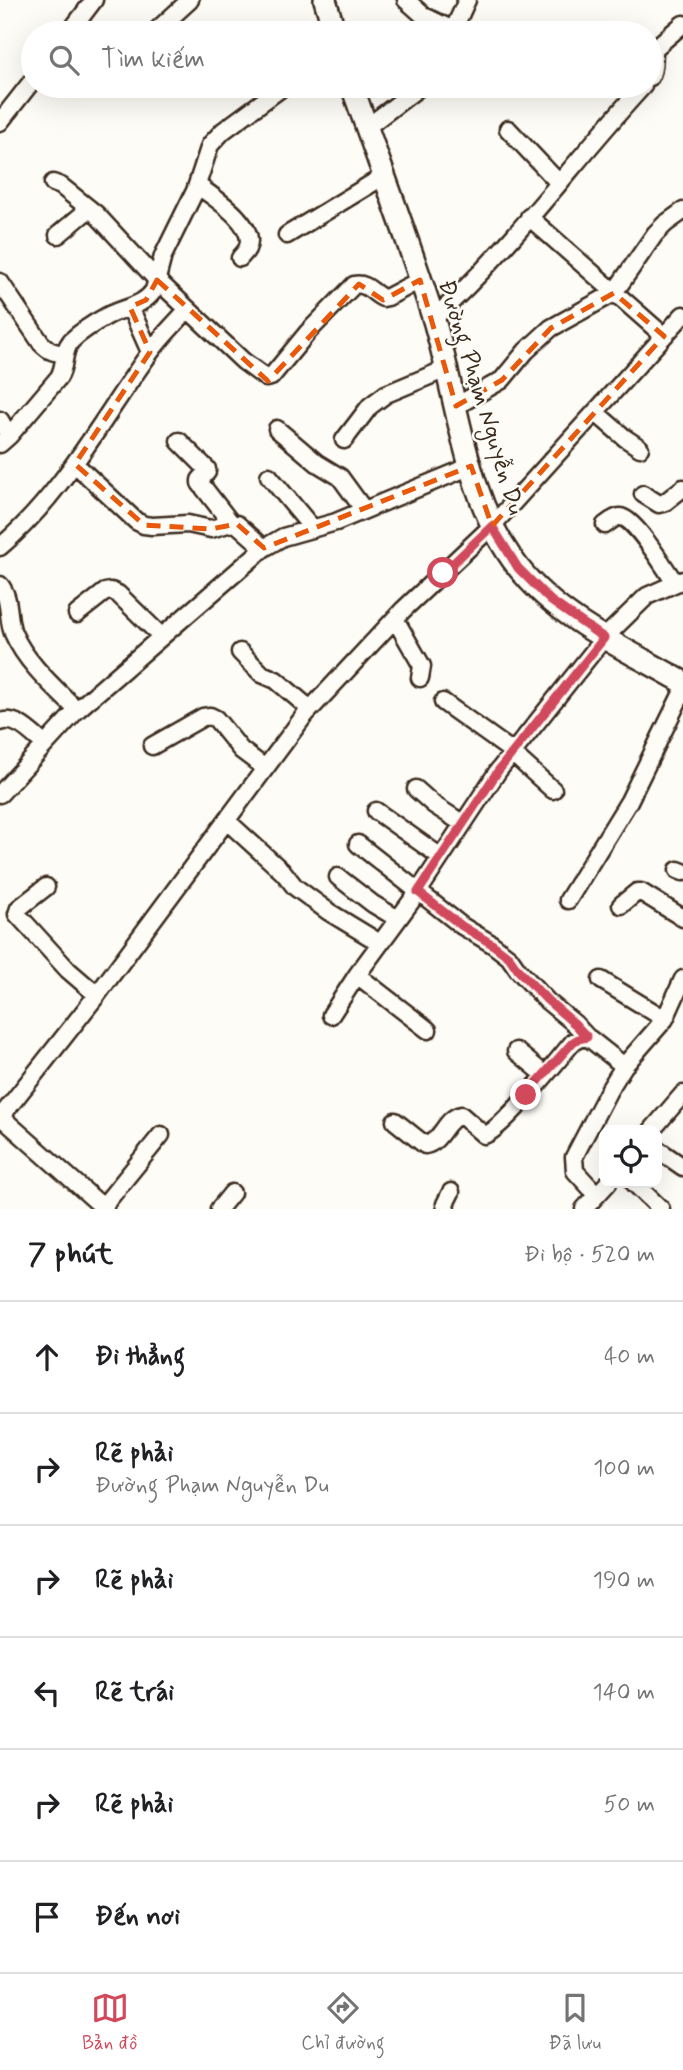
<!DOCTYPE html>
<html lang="vi">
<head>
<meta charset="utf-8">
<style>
  body { margin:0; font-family:Mynerve,sans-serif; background:#f2f2f2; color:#202124 }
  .controls { position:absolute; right:21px; bottom:21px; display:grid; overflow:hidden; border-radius:14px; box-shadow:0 7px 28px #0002 }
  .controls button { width:63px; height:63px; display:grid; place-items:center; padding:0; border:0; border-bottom:2px solid #e0e0e0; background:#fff; color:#202124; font:35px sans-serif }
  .stop { position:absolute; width:21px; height:21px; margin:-16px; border:5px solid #d1495b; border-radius:50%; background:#fff }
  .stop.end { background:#d1495b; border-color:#fff; box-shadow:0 2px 7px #0008 }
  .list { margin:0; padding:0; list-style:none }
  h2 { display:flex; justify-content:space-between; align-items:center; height:91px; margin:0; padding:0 28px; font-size:30px }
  h2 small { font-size:23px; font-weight:400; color:#757577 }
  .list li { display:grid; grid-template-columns:46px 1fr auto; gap:21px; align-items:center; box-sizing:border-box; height:112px; padding:0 28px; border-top:2px solid #e0e0e0 }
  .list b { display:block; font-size:26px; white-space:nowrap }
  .list p { margin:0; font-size:23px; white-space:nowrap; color:#757577 }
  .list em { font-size:23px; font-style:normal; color:#757577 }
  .icon { flex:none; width:38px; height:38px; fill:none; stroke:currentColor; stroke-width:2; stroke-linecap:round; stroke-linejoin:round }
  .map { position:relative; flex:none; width:683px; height:1209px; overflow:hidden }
  .search { position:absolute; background:#fff; box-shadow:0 7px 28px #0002; left:21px; right:21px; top:21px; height:77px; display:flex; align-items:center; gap:18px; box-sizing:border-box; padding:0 24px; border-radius:38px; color:#757577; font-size:26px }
  .sheet { height:763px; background:#fff }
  nav { display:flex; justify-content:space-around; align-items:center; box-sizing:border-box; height:98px; border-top:2px solid #e0e0e0; background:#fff; font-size:19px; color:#757577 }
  nav a { display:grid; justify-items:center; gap:4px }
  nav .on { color:#d1495b }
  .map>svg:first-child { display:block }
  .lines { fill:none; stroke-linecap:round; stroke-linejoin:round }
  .minor-casing { stroke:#3b2a1e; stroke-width:21 }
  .major-casing { stroke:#3b2a1e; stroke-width:26 }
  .minor { stroke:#fdfcf7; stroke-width:16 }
  .major { stroke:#fdfcf7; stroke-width:21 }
  .route { stroke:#d1495b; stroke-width:9 }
  .marked { fill:none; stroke:#e8590c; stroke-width:5; stroke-dasharray:14 9; stroke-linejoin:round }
  .labels { text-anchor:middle; stroke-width:5; stroke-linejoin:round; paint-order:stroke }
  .street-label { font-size:24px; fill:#3b2a1e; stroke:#fdfcf7 }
</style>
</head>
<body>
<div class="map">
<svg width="683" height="1209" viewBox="0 0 683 1209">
  <rect width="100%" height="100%" fill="#fdfcf7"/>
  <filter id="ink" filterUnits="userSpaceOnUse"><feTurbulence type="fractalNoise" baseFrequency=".0143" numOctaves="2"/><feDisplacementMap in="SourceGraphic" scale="14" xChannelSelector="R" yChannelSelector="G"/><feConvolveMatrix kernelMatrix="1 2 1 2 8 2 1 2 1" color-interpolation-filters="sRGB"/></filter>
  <g filter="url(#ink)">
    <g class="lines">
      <g class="minor-casing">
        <path id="minor" d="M406,0L424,16L453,30
          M69,33L94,0
          M154,33L190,0
          M452,33L467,0
          M650,77C656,67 652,58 655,48L683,24
          M0,122L33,80
          M367,127L421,86
          M508,129L559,183
          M53,183L61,186L96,214L157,280L243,361L266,378L271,377L308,332L354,285C367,282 373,294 383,298L388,297L420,280
          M197,185C213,197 259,225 247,249C245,253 242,255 240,258
          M529,217L664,336
          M58,235L89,209
          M287,235L384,176
          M0,282L41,343C49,351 53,353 64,353
          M130,307L150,352
          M433,319C511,249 572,163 643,86
          M456,406L502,380L526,351L551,328L614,293L655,234L665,224L683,211
          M595,412L625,438L640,448
          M0,420L9,436
          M277,429L317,463L340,477L364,510
          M344,440L370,406L386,394L446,369
          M179,441L207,469V472L200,480V483L231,523
          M0,444L9,436L59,377C66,365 62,352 71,341C80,332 96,322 107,316C124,307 143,307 154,290L163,256L195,191L210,145L223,131L284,86
          M75,464L136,521L144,525L152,526L188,524L211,529L231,523L237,524L264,548
          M269,476L313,529
          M643,494L659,504L664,503L683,488
          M605,525C609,522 615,517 620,517C634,517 667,571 675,583
          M0,547C63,494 101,420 149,354C160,338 175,324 188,309
          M0,585C11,598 7,618 13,633C26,663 55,688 77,710
          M77,614L105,592L111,591L118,594L161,636
          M395,619L422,666L420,678
          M240,652L262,674L276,680L310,709
          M443,702L513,752
          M0,722C17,716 32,734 44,744
          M152,746L203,717L210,716L216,719L241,750L265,768
          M512,753L553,790
          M416,789L434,805L462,823
          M0,794L77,710L264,548L283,537L336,522L471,466
          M376,811L441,857
          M227,821L284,873L295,887L329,912L380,943
          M358,844L462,926L492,944L509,957L518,970L547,1001L575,1024L587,1037
          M678,870L683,872
          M338,877L373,904L398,919
          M46,887L19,908L17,914L68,970L97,995
          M568,900L629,801L683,691
          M621,905L637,892H641L683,918
          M357,975L428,1030
          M601,980L665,1019
          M331,1015L357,975L418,892L498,771L604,638L647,596L683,580
          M516,1051L545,1075
          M0,1116L105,1209
          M0,1118L97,995L304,716L403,610L492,526L683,315
          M395,1121L425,1145C442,1142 445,1118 461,1115L484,1135C499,1133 559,1059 573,1042L582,1037L590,1039L624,1066
          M652,1130L683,1094
          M657,1149L683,1167
          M634,1183L661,1209
          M597,1195L575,1171L574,1157L609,1090L624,1066L665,1019L683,979
          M101,1209L161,1135
          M219,1209L232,1193
          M446,1209L445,1204L451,1192
          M584,1209L608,1183"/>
      </g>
      <g class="major-casing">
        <path id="major" d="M325,0L335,33
          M352,86C379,163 408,239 433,317C458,398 464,498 518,567C559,620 626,649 683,682"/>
      </g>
      <use href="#minor" class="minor"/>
      <use href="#major" class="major"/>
    </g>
  </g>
  <g class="lines" filter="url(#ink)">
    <path class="route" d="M443,573L492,526L518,568L551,601L604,638L498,771L418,892L462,926L492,944L509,957L518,970L547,1000L575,1024L587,1037L578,1039L573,1042L526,1095"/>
  </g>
  <path class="marked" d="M157,280L268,381L359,284L383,300L420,280L456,406L502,380L551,328L614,293L664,336L492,526L471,466L264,548L237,524L211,529L144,525L75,464L150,352L130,307L146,300Z"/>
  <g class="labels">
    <g class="street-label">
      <text transform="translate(482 397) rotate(73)" y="8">Đường Phạm Nguyễn Du</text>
    </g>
  </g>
</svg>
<div class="controls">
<button><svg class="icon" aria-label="locate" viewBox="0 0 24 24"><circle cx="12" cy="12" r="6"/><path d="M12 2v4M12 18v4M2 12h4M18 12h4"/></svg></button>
</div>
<div class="stop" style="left:443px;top:573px"></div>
<div class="stop end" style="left:526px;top:1095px"></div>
<div class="search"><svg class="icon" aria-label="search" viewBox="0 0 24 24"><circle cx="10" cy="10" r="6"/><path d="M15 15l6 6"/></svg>Tìm kiếm</div>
</div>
<section class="sheet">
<h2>7 phút<small>Đi bộ · 520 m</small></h2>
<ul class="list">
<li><svg class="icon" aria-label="ahead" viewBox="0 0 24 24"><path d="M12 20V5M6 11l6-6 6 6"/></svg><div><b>Đi thẳng</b></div><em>40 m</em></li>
<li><svg class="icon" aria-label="right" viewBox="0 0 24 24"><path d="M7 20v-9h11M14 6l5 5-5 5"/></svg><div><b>Rẽ phải</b><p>Đường Phạm Nguyễn Du</p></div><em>100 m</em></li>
<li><svg class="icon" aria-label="right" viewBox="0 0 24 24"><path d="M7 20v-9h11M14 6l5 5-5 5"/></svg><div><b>Rẽ phải</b></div><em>190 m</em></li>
<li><svg class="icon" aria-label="left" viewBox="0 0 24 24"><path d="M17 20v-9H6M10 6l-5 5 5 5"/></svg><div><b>Rẽ trái</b></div><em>140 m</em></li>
<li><svg class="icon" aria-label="right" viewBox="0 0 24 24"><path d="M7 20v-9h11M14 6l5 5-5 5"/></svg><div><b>Rẽ phải</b></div><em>50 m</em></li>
<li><svg class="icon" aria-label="arrive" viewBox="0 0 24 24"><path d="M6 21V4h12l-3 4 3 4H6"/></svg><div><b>Đến nơi</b></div></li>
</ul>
</section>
<nav>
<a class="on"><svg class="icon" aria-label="map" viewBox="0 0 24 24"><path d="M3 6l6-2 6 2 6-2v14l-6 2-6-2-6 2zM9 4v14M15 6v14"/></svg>Bản đồ</a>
<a><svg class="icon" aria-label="directions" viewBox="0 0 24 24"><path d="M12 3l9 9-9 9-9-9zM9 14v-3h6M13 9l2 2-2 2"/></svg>Chỉ đường</a>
<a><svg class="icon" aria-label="saved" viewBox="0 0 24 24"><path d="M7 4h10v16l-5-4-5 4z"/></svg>Đã lưu</a>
</nav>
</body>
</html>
